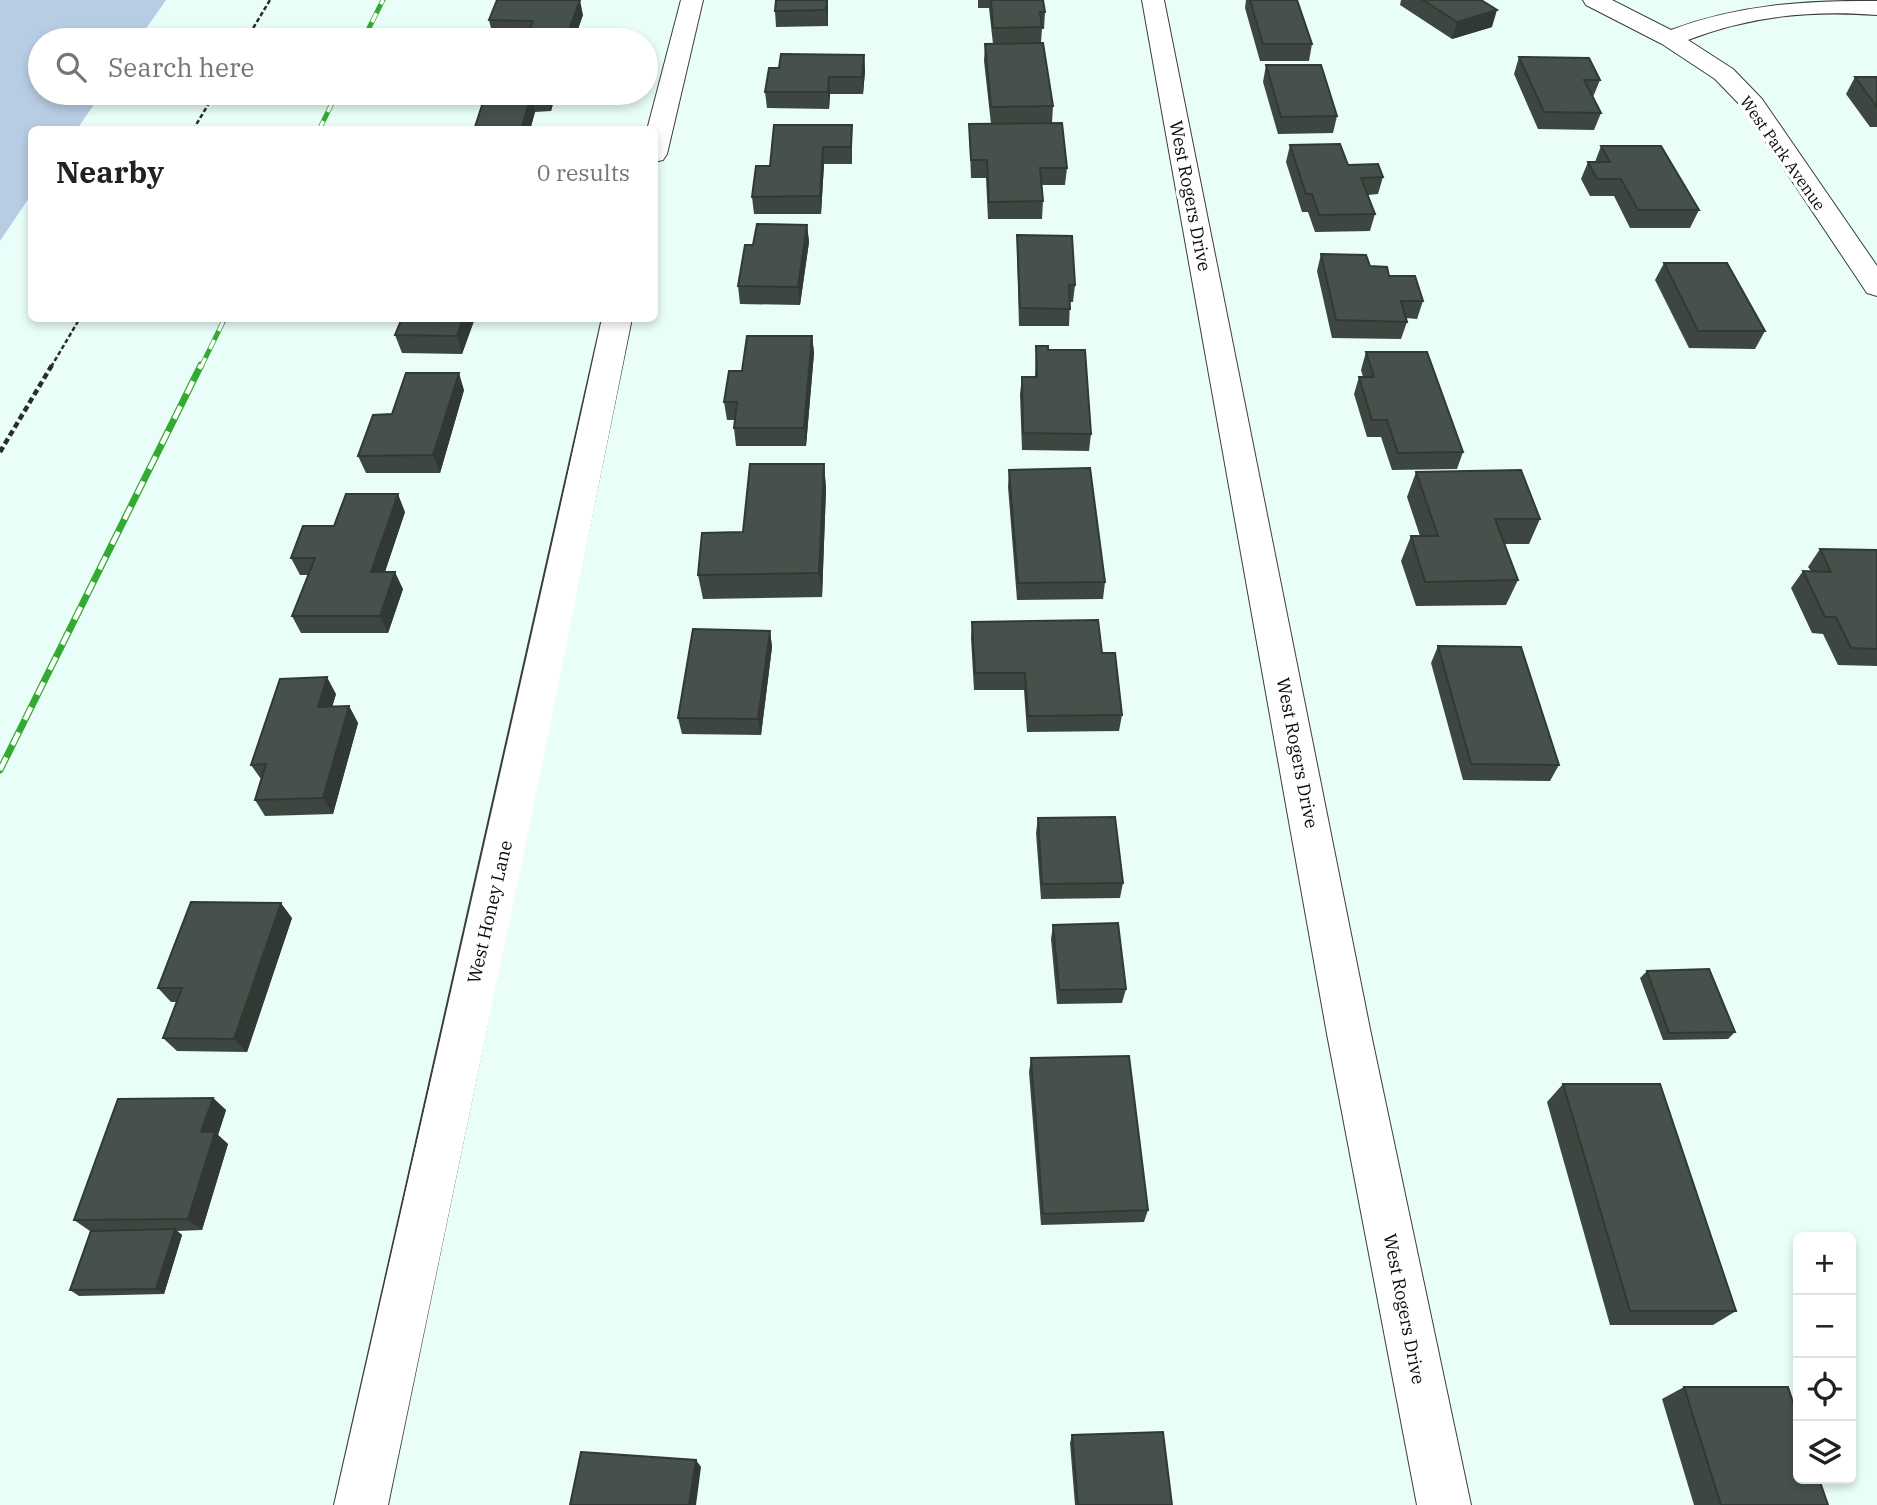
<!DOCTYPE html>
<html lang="en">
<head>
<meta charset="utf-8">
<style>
  body { margin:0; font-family:"IBM Plex Serif",serif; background:#f6f6f6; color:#202124 }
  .controls { position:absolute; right:21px; bottom:21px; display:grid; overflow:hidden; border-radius:10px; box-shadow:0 4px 10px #0003 }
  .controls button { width:63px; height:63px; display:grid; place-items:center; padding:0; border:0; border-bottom:2px solid #e0e0e0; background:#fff; color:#202124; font:35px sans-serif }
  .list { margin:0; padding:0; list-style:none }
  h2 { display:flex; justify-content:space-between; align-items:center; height:91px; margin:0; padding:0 28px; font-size:30px }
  h2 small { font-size:23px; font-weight:400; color:#757577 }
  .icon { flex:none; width:38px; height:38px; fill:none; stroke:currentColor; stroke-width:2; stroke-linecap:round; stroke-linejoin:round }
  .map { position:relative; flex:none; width:1877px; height:1505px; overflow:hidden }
  .search { position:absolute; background:#fff; box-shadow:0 4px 10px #0003; left:28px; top:28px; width:630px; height:77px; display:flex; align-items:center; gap:18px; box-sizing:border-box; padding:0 24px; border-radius:38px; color:#757577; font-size:26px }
  .panel { position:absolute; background:#fff; box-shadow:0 4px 10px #0003; left:28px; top:126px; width:630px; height:196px; border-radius:10px }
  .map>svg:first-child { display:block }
  .green { fill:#b7cde3 }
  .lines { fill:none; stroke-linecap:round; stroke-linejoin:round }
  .street-casing { stroke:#3d3d3d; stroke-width:2 }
  .path-far1 { stroke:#2c2c2c; stroke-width:2.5; stroke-dasharray:4.5 2.5; stroke-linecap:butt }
  .path { stroke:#2c2c2c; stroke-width:4.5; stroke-dasharray:6 3.5; stroke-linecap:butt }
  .street { fill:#fff; fill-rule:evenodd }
  .rail-far1-casing { stroke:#34ab30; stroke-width:5 }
  .rail-casing { stroke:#34ab30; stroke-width:7 }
  .rail-far1 { stroke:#fff; stroke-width:3.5; stroke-dasharray:10; stroke-linecap:butt }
  .rail { stroke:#fff; stroke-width:4.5; stroke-dasharray:14; stroke-linecap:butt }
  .wall { fill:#3d4640 }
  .shaded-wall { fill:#323934 }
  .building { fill:#47514b; stroke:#323934; stroke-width:2 }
  .labels { text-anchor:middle; stroke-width:7; stroke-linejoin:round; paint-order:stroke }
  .far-street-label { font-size:16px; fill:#0a0a0a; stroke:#fff }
  .street-label { font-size:18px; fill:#0a0a0a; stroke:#fff }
</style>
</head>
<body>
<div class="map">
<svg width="1877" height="1505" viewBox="0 0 1877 1505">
  <rect width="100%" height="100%" fill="#e9fdf9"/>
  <path class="green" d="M0,0H166L138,40H40V93H102L77,129L32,130L31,195L0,241Z"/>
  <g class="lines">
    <g class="street-casing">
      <path id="street" d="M681,0H703L667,154L663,160L654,162V130H647Z
        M1142,0H1164L1371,1034L1471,1505H1417L1327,1034Z
        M1583,0H1612L1671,30C1738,5 1806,0 1877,1V15C1811,10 1750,16 1688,40L1733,69L1762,99L1877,266V296L1867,293L1744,109L1715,79L1662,44L1586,5Z
        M602,318H632C554,715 470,1110 388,1505H334C424,1110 516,715 602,318Z"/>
    </g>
    <path class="path-far1" d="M246,40L270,0
      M193,130L215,93
      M51,367L80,318"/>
    <path class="path" d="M0,452L52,365"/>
    <use href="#street" class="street"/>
    <g class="rail-far1-casing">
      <path id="rail-far1" d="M363,40L383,0
        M319,130L337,93
        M201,367L225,318"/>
    </g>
    <g class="rail-casing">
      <path id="rail" d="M0,770L201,365"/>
    </g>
    <use href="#rail-far1" class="rail-far1"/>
    <use href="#rail" class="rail"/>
  </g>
  <path class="wall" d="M828,0V26L776,27L775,11Z
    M978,0H1043L1045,12L1044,29H1042L1041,43L1053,106L1052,123L1067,168L1065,185H1042L1043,201L1042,219H988L986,178H971L969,124H991L984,61L985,44H993L989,8H978Z
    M1246,0H1297L1312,44L1309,61H1260L1245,8Z
    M1401,0H1481L1492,27L1452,39L1400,5Z
    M583,15L574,40H525L526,37H493L489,20Z
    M864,55L865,71L863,94H830L829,109L767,108L765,92L779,68Z
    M1519,57L1600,80L1593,97L1601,113L1594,130L1538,129L1514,74Z
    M1266,65L1337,116L1333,133L1278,134L1263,82Z
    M1855,77H1877V127H1870L1846,94Z
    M486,93H556L551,111L535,112L530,130H474Z
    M852,125V164H824L821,214H754L752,197L770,166Z
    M1290,145L1383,177L1378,194L1368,195L1375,214L1370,231L1315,232L1308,212H1302L1286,162Z
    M1601,146L1699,210L1690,228H1630L1614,196H1590L1581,179L1588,162H1595Z
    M807,225L809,242L800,305L740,304L738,286L753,245Z
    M1017,235L1075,285L1073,302H1070L1069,326H1019L1017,252Z
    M1321,254L1370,266L1389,276L1423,301L1417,319L1406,318L1407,322L1401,339L1332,338L1317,271Z
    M1664,263L1765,331L1755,349L1689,348L1655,280Z
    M402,318H475L462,354L402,353L395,335Z
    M812,336L814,353L806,446H736L734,428L735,420H727L724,402L742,371Z
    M1036,346L1048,350L1091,434L1089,451L1022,450L1020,394L1022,377H1035Z
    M1366,352L1463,452L1457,469L1392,470L1381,437H1367L1354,394L1359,377H1363L1361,370Z
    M464,390L440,473H366L358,456L392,414Z
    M824,464L826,489L822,597L703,599L698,575L743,532Z
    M1009,470L1105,582L1103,599L1017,600L1008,487Z
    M1416,472L1540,519L1529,544H1504L1518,580L1506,605L1416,606L1401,561L1411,536H1420L1407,497Z
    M405,512L385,572L403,589L388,633H301L292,616L308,575H300L291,558L334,526Z
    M1820,549L1877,550V666L1838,665L1823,634L1812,633L1791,588L1803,571H1811L1808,567Z
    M972,622L1102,653L1122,715L1119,731L1027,732L1024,690H974L971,638Z
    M770,631L772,647L761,735L682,734L678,718Z
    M1438,646L1559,765L1550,781L1463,780L1431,663Z
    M336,694L332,707L349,706L358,723L333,814L265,816L255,800L261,779L251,765Z
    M1038,818L1123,883L1120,898L1041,899L1036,833Z
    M292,918L247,1052L177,1051L163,1038L177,1002H171L158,988Z
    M1053,925L1126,989L1122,1003L1057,1004L1051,939Z
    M1647,971L1735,1032L1728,1039L1663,1040L1640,978Z
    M1031,1058L1148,1210L1144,1222L1041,1225L1029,1072Z
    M1563,1084L1736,1311L1713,1325H1610L1547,1102Z
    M213,1098L226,1110L218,1135L228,1144L202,1230L177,1231L182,1235L164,1294L79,1296L70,1290L90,1231L74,1220Z
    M1684,1387L1828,1505H1694L1662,1399Z
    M1072,1435L1172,1505H1075L1070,1443Z"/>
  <path class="shaded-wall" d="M580,0L583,15L574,40H565Z
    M827,0H828V26L826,10Z
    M1497,10L1492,27L1452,39L1457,22Z
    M864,55L865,71L863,94L862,77Z
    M829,77L830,94L829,109L828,92Z
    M547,93H556L551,111L547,94Z
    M531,95L535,112L530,130H521Z
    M852,125V164L851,147Z
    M823,147L824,164L821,214L820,196Z
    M807,225L809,242L800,305L798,287Z
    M463,318H475L462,354L457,336Z
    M812,336L814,353L806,446L804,428Z
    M459,373L464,390L440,473L433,455Z
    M824,464L826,489L822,597L819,573Z
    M398,494L405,512L379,589L371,572Z
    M395,572L403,589L388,633L380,616Z
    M770,631L772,647L761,735L758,719Z
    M327,677L336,694L327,723L318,707Z
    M349,706L358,723L333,814L323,798Z
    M281,903L292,918L247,1052L234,1039Z
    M213,1098L226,1110L218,1135L228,1144L202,1230L188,1219L201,1132Z
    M175,1229L182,1235L164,1294L156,1289Z
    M696,1460L701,1467L696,1505H689Z"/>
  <path class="building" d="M497,0H580L565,40H525L533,21L489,20Z
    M776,0H827L826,10L775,11Z
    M991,0H1043L1045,12H1040L1042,27L993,28Z
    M1250,0H1297L1312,44H1263Z
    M1423,0H1481L1497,10L1457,22Z
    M1043,43L1053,106L991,107L985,44Z
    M781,54L864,55L862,77H829L828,92H765L769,68H779Z
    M1519,57L1589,58L1600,80H1584L1601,113L1544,112Z
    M1266,65H1321L1337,116L1281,117Z
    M1855,77H1877V107Z
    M486,93H547V94L531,95L521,130H474Z
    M1062,123L1067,168H1040L1043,201L989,202L987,160H971L969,124Z
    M774,125H852L851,147H823L820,196L752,197L756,166H770Z
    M1340,144L1348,165L1378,164L1383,177L1361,178L1375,214L1319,215L1312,194H1306L1290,145Z
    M1601,146H1661L1699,210H1638L1621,179H1597L1588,162H1610Z
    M757,224L807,225L798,287L738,286L745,245H753Z
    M1017,235L1072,236L1075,285H1069L1070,309L1020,308Z
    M1321,254L1366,255L1370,266L1387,267L1389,276H1415L1423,301H1401L1407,322L1336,320Z
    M1664,263H1727L1765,331H1698Z
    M402,318H463L457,336L395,335Z
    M747,336H812L804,428H734L737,402H724L729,371H742Z
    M1036,346H1048V350H1085L1091,434L1023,433L1022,377H1037Z
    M1366,352H1427L1463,452L1398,453L1387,420H1372L1359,377H1374Z
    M406,373H459L433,455L358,456L373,415L392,414Z
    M750,464H824L819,573L698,575L702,533L743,532Z
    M1090,468L1105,582L1018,583L1009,470Z
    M1521,470L1540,519H1495L1518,580L1425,582L1411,536H1438L1416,472Z
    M346,494H398L371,572H395L380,616H292L315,558H291L303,526H334Z
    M1820,549L1877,550V649L1851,648L1836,617H1825L1803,571L1831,572Z
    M1098,620L1102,653H1115L1122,715L1028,716L1025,673H975L972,622Z
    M693,629L770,631L758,719L678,718Z
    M1438,646L1521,647L1559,765L1471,764Z
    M327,677L318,707L349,706L323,798L255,800L266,764L251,765L280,679Z
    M1115,817L1123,883L1042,884L1038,818Z
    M191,902L281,903L234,1039L163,1038L182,988H158Z
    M1118,923L1126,989L1059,990L1053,925Z
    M1709,969L1735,1032L1669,1033L1647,971Z
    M1129,1056L1148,1210L1043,1214L1031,1058Z
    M1563,1084H1660L1736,1311H1630Z
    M213,1098L201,1132H215L188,1219L74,1220L118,1099Z
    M175,1229L156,1289L70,1290L91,1231Z
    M1684,1387H1788L1798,1418V1479H1819L1828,1505H1721Z
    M1163,1432L1172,1505H1078L1072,1435Z
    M581,1452L696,1460L689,1505H570Z"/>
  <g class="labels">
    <g class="far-street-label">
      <text transform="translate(1783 153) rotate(55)" y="6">West Park Avenue</text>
    </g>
    <g class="street-label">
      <text transform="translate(1190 196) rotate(79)" y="6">West Rogers Drive</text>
      <text transform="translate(1297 753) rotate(79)" y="6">West Rogers Drive</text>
      <text transform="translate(490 912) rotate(-77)" y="6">West Honey Lane</text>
      <text transform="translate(1404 1309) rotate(79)" y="6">West Rogers Drive</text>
    </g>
  </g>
</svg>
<div class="controls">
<button>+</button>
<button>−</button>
<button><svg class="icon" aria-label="locate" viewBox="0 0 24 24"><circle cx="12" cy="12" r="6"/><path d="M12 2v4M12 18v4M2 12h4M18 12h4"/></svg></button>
<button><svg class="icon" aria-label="layers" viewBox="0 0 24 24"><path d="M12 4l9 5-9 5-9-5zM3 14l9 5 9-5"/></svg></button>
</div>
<div class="search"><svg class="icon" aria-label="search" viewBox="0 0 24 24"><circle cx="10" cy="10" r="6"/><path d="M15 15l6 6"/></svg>Search here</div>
<section class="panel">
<h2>Nearby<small>0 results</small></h2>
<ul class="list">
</ul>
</section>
</div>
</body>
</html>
